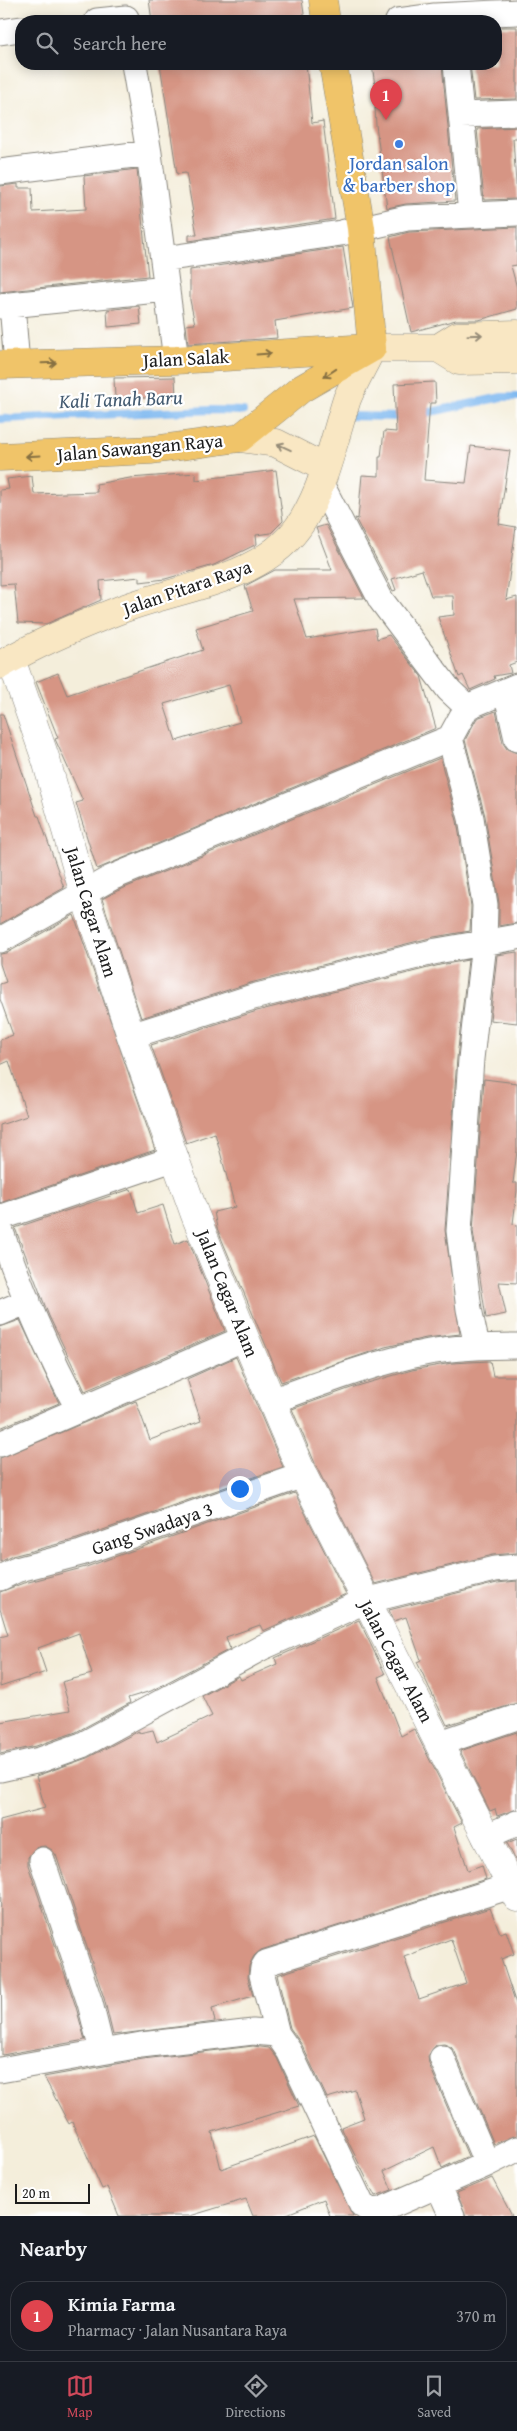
<!DOCTYPE html>
<html lang="en">
<head>
<meta charset="utf-8">
<style>
  body { margin:0; font-family:"Gentium Book Plus",serif; background:#20242c; color:#f1f3f6 }
  .scale { position:absolute; left:15px; bottom:12px; width:75px; box-sizing:border-box; padding-left:5px; border:2px solid #1c1c1c; border-top:0; font-size:14px; line-height:18px; white-space:nowrap; color:#1c1c1c; -webkit-text-stroke:4px #fff; paint-order:stroke }
  .you { position:absolute; left:239px; top:1488px; width:18px; height:18px; margin:-12px; border:4px solid #fff; border-radius:50%; background:#1a73e8; box-shadow:0 0 0 8px #1a73e833 }
  .badge { display:grid; place-items:center; width:32px; height:32px; border-radius:50%; background:#d1495b; color:#fff; font-size:16px; font-weight:700 }
  .pin { position:absolute; translate:-50% -41px; filter:drop-shadow(0 1px 2px #0008) }
  .pin::after { content:''; position:absolute; top:26px; width:18px; height:15px; background:inherit; clip-path:polygon(0 0,100% 0,50% 100%) }
  .list { margin:0; padding:0; list-style:none }
  h2 { display:flex; justify-content:space-between; align-items:center; height:65px; margin:0; padding:0 20px; font-size:21px }
  h2 small { font-size:16px; font-weight:400; color:#9ea1a6 }
  .list li { display:grid; grid-template-columns:32px 1fr auto; gap:15px; align-items:center; box-sizing:border-box; height:70px; margin:0 10px 10px; padding:0 10px; border:1px solid #363941; border-radius:20px }
  .list b { display:block; font-size:19px; white-space:nowrap }
  .list p { margin:0; font-size:16px; white-space:nowrap; color:#9ea1a6 }
  .list em { font-size:16px; font-style:normal; color:#9ea1a6 }
  .icon { flex:none; width:28px; height:28px; fill:none; stroke:currentColor; stroke-width:2; stroke-linecap:round; stroke-linejoin:round }
  .map { position:relative; flex:none; width:517px; height:2216px; overflow:hidden }
  .search { position:absolute; background:#171b24; box-shadow:0 2px 12px #0003; left:15px; right:15px; top:15px; height:55px; display:flex; align-items:center; gap:12px; box-sizing:border-box; padding:0 18px; border-radius:20px; color:#9ea1a6; font-size:19px }
  .sheet { height:145px; background:#171b24 }
  nav { display:flex; justify-content:space-around; align-items:center; box-sizing:border-box; height:70px; border-top:1px solid #363941; background:#171b24; font-size:14px; color:#9ea1a6 }
  nav a { display:grid; justify-items:center; gap:2px }
  nav .on { color:#d1495b }
  .map>svg:first-child { display:block }
  .lines { fill:none; stroke-linecap:round; stroke-linejoin:round }
  .stream { stroke:#80b9f0; stroke-width:8 }
  .building { fill:#d69584; fill-rule:evenodd }
  .minor-casing { stroke:#88857c; stroke-width:27 }
  .tertiary-casing { stroke:#88857c; stroke-width:29 }
  .secondary-casing { stroke:#88857c; stroke-width:29 }
  .trunk-casing { stroke:#88857c; stroke-width:29 }
  .minor { stroke:#fff; stroke-width:25 }
  .tertiary { stroke:#fff; stroke-width:28 }
  .secondary { stroke:#f9e7c3; stroke-width:28 }
  .trunk { stroke:#f0c469; stroke-width:28 }
  .oneway { stroke:#968c78 }
  .oneway2 { stroke:#867042 }
  .shop-dot { fill:#3f7fe0; stroke:#fff; stroke-width:2 }
  .labels { text-anchor:middle; stroke-width:4.5; stroke-linejoin:round; paint-order:stroke }
  .shop-label { font-size:19px; fill:#366cbe; stroke:#fff }
  .street-label { font-size:19px; fill:#1c1c1c; stroke:#fff }
  .water-label { font-size:20px; font-style:italic; fill:#445b71; stroke:#fff }
</style>
</head>
<body>
<div class="map">
<svg width="517" height="2216" viewBox="0 0 517 2216">
  <rect width="100%" height="100%" fill="#fff"/>
  <filter id="ink" filterUnits="userSpaceOnUse"><feTurbulence type="fractalNoise" baseFrequency=".02" numOctaves="2"/><feDisplacementMap in="SourceGraphic" scale="10" xChannelSelector="R" yChannelSelector="G"/><feConvolveMatrix kernelMatrix="1 2 1 2 8 2 1 2 1" color-interpolation-filters="sRGB"/></filter>
  <filter id="wash" filterUnits="userSpaceOnUse"><feTurbulence type="fractalNoise" baseFrequency=".0096" numOctaves="4" result="noise"/><feDisplacementMap in="SourceGraphic" scale="20" xChannelSelector="R" yChannelSelector="G"/><feGaussianBlur stdDeviation="1.12" result="paint"/><feColorMatrix in="noise" values="0 0 0 0 0 0 0 0 0 0 0 0 0 0 0 0 0 1.4 0 .05"/><feComposite in="paint" operator="in"/></filter>
  <g filter="url(#wash)">
    <rect width="100%" height="100%" fill="#f4eedb"/>
    <g class="lines">
      <path class="stream" d="M421,414L502,397H517
        M347,416L405,417
        M0,419L212,410L243,411"/>
    </g>
    <g id="blocks">
      <path class="building" d="M149,0H302L305,21H152Z
        M496,27H517V99L474,100L470,64H496Z
        M160,64H306L312,123L323,121L335,219L189,241V235H197L186,173L177,174Z
        M372,64H442L455,201L406,204L387,208L376,125L375,108H378Z
        M517,127V138H513L517,199L484,200L477,129Z
        M137,169L148,276L0,292V186L18,184V188H32L33,212L86,209L84,176Z
        M517,227V265L511,266L517,288V309L479,320H456L411,332L390,237L409,232Z
        M343,247L353,308L275,321L277,338L188,344L186,325L195,324L190,300V270Z
        M139,306L141,324L108,327L107,310Z
        M175,377L176,398H115L114,378Z
        M435,382L436,403H430L424,480L466,483L471,446L510,451L499,524L516,527L506,600L517,597V662L509,665L511,673L494,676L495,679L470,690L463,675L459,677L438,617L454,615L453,596H431L422,570L392,579L396,590L393,591L355,518L358,519L362,475L379,476V457H381L384,431L396,432L394,384Z
        M276,470L283,521L271,533L256,535L257,544L214,565L165,579L140,582V577L100,581L101,600L46,624L18,623L14,584L0,585V490L9,489L7,479L32,476L34,494L97,492L96,484L130,478L196,473V480Z
        M326,525L364,598L294,599L307,639L375,628L377,639L389,635L421,676L436,728L97,869L76,803L83,801L55,739L58,738L36,682L58,673L67,695L203,650L196,628L253,611L245,586L275,570H332L316,528ZM229,685L240,722L176,741L164,704Z
        M496,711L503,743L507,749L517,753V923L499,926V903L485,816L465,740L477,718Z
        M0,714H3L37,816H39L64,888L0,924Z
        M440,758L457,821L471,906L470,931L434,937L250,983L141,1018L102,899L117,891Z
        M74,915L155,1150L0,1203V1125L27,1116L9,1061L0,1065V1040L13,1035L0,999V984L6,982L0,964V954L7,953Z
        M517,952V1023L490,1020L497,955Z
        M468,960L457,1058L445,1230L460,1334L426,1338L385,1347L281,1382L217,1228L214,1212L235,1207L215,1133L186,1143L151,1045L257,1011L440,965Z
        M484,1079L517,1083V1151L513,1183H517V1191L513,1224L517,1225V1283L499,1282L506,1314L486,1318L473,1231Z
        M131,1189L138,1213L163,1205L175,1244L188,1239L225,1331L85,1391L49,1316L15,1228Z
        M20,1320L59,1403L0,1428V1327Z
        M236,1357L283,1467L77,1539L12,1556L0,1562V1458L136,1401L150,1440L201,1421L187,1379Z
        M490,1361L493,1376H517V1553L492,1555L375,1584L317,1468L292,1409L354,1387L412,1370L452,1363Z
        M295,1493L346,1594L263,1631L260,1625L226,1637L230,1649L151,1691L128,1698L130,1703L76,1732L36,1746L0,1754V1722L70,1710L62,1682L92,1674L79,1633L38,1648L46,1672L0,1687V1637L8,1635L0,1609V1592L21,1584L86,1567Z
        M517,1581V1703L447,1725L417,1662L421,1660L406,1617L394,1621L389,1610L497,1583Z
        M359,1620L385,1674L378,1677L401,1736L414,1729L462,1823L454,1827L468,1870L482,1865L486,1879L261,1950L254,1956L249,1966L248,1978L253,1996L212,2008L215,2022L113,2035L104,1998L56,1855L52,1850L45,1846L37,1847L28,1857V1865L76,2007L85,2040L2,2055L0,1820L45,1808L36,1776L87,1758L139,1731V1733L153,1730L157,1742L212,1716L202,1696L239,1676L241,1680L277,1664L275,1658Z
        M517,1732V1809L497,1816L495,1809L490,1811L460,1751Z
        M517,1839V1863L507,1843Z
        M490,1908L500,1933L506,1931L514,1954L501,1959L517,2007V2135L494,2144L455,2052L451,2047L444,2044L436,2045L428,2056L429,2064L468,2156L442,2168L434,2147L384,2171L392,2190L375,2196L341,2127L364,2118L355,2090L327,2098L302,2045L290,2028L277,1975ZM451,1939L466,1983L419,1999L404,1957Z
        M253,2046L269,2048L277,2058L299,2106L212,2132L221,2169L314,2136L353,2216H330L324,2199L282,2216H253L246,2199L190,2216H119L107,2187L102,2189L72,2122L69,2124L44,2077L143,2059Z
        M492,2178L512,2216H466L457,2193Z"/>
    </g>
  </g>
  <g filter="url(#ink)">
    <use href="#blocks" fill-opacity="0" stroke="#88857c" stroke-width="1"/>
    <g class="lines">
      <g class="minor-casing">
        <path id="minor" d="M97,21L126,18
          M398,21L435,16L517,12
          M0,32L21,29
          M134,64L149,153L176,360
          M456,64L471,214
          M461,115L517,113
          M0,172L149,153
          M163,259L341,233L407,218L517,213
          M12,305L17,364
          M0,306L167,289
          M320,482L381,600L449,690L467,707L517,686
          M506,691L517,739
          M450,738L471,818L485,905L484,943L471,1059L459,1231L469,1309L477,1346
          M0,940L111,878L450,738L467,707
          M131,1036L253,997L437,951L517,937
          M0,1220L5,1216L176,1158
          M0,1229C20,1288 49,1356 79,1410
          M0,1313L28,1301
          M272,1401C324,1382 375,1362 429,1352C458,1347 488,1346 517,1346
          M0,1444L245,1338
          M0,1578L16,1570L81,1553L303,1475
          M440,1743L517,1717
          M0,1769L40,1760L82,1745L263,1647L365,1601L495,1569L517,1567
          M485,1837L517,1823
          M42,1860L90,2003L102,2051
          M277,2034L262,1975L263,1968L266,1963L511,1886
          M442,2058L487,2164
          M0,2070L141,2045L253,2032L277,2034L289,2051L362,2205L371,2211L381,2210L487,2164L517,2149
          M438,2185L452,2216"/>
      </g>
      <g class="tertiary-casing">
        <path id="tertiary" d="M11,659L46,760L84,894L131,1036L195,1215L245,1338L303,1475L517,1898"/>
      </g>
      <g class="secondary-casing">
        <path id="secondary" d="M438,348L457,336L517,334
          M240,438L276,443L325,468
          M0,665C36,644 78,626 117,611C179,586 265,582 303,520C325,484 334,439 347,399C354,382 364,365 372,348H438L459,361L517,360"/>
      </g>
      <g class="trunk-casing">
        <path id="trunk" d="M323,0L326,21
          M333,64L361,228L372,348
          M0,365L176,360L368,348
          M0,457L152,450L240,438L301,389L372,348"/>
      </g>
      <use href="#minor" class="minor"/>
      <use href="#tertiary" class="tertiary"/>
      <use href="#secondary" class="secondary"/>
      <use href="#trunk" class="trunk"/>
    </g>
    <defs><path id="oneway-shaft" d="M-6 0H5M1.5-3L5.5 0L1.5 3" fill="none" stroke-width="1.6" stroke-linecap="round" stroke-linejoin="round" transform="scale(1.25)"/></defs>
    <g class="oneway">
      <use href="#oneway-shaft" transform="translate(475 335) rotate(-2)"/>
      <use href="#oneway-shaft" transform="translate(284 447) rotate(-155)"/>
    </g>
    <g class="oneway2">
      <use href="#oneway-shaft" transform="translate(264 354) rotate(-4)"/>
      <use href="#oneway-shaft" transform="translate(49 363) rotate(-2)"/>
      <use href="#oneway-shaft" transform="translate(330 373) rotate(146)"/>
      <use href="#oneway-shaft" transform="translate(33 456) rotate(177)"/>
    </g>
  </g>
  <circle class="shop-dot" cx="399" cy="144" r="5"/>
  <g class="labels">
    <g class="shop-label">
      <text x="399" y="170">Jordan salon<tspan x="399" dy="22">&amp; barber shop</tspan></text>
    </g>
    <g class="street-label">
      <text transform="translate(186 358) rotate(-3)" y="7">Jalan Salak</text>
      <text transform="translate(140 447) rotate(-5)" y="7">Jalan Sawangan Raya</text>
      <text transform="translate(187 587) rotate(-19)" y="7">Jalan Pitara Raya</text>
      <text transform="translate(92 912) rotate(73)" y="7">Jalan Cagar Alam</text>
      <text transform="translate(228 1293) rotate(68)" y="7">Jalan Cagar Alam</text>
      <text transform="translate(152 1528) rotate(-19)" y="7">Gang Swadaya 3</text>
      <text transform="translate(397 1661) rotate(62)" y="7">Jalan Cagar Alam</text>
    </g>
    <g class="water-label">
      <text transform="translate(121 399) rotate(-2)" y="7">Kali Tanah Baru</text>
    </g>
  </g>
</svg>
<div class="scale">20 m</div>
<div class="you"></div>
<div class="pin badge" style="left:386px;top:120px;background:#e0444e">1</div>
<div class="search"><svg class="icon" aria-label="search" viewBox="0 0 24 24"><circle cx="10" cy="10" r="6"/><path d="M15 15l6 6"/></svg>Search here</div>
</div>
<section class="sheet">
<h2>Nearby<small></small></h2>
<ul class="list">
<li><span class="badge" style="background:#e0444e">1</span><div><b>Kimia Farma</b><p>Pharmacy · Jalan Nusantara Raya</p></div><em>370 m</em></li>
</ul>
</section>
<nav>
<a class="on"><svg class="icon" aria-label="map" viewBox="0 0 24 24"><path d="M3 6l6-2 6 2 6-2v14l-6 2-6-2-6 2zM9 4v14M15 6v14"/></svg>Map</a>
<a><svg class="icon" aria-label="directions" viewBox="0 0 24 24"><path d="M12 3l9 9-9 9-9-9zM9 14v-3h6M13 9l2 2-2 2"/></svg>Directions</a>
<a><svg class="icon" aria-label="saved" viewBox="0 0 24 24"><path d="M7 4h10v16l-5-4-5 4z"/></svg>Saved</a>
</nav>
</body>
</html>
